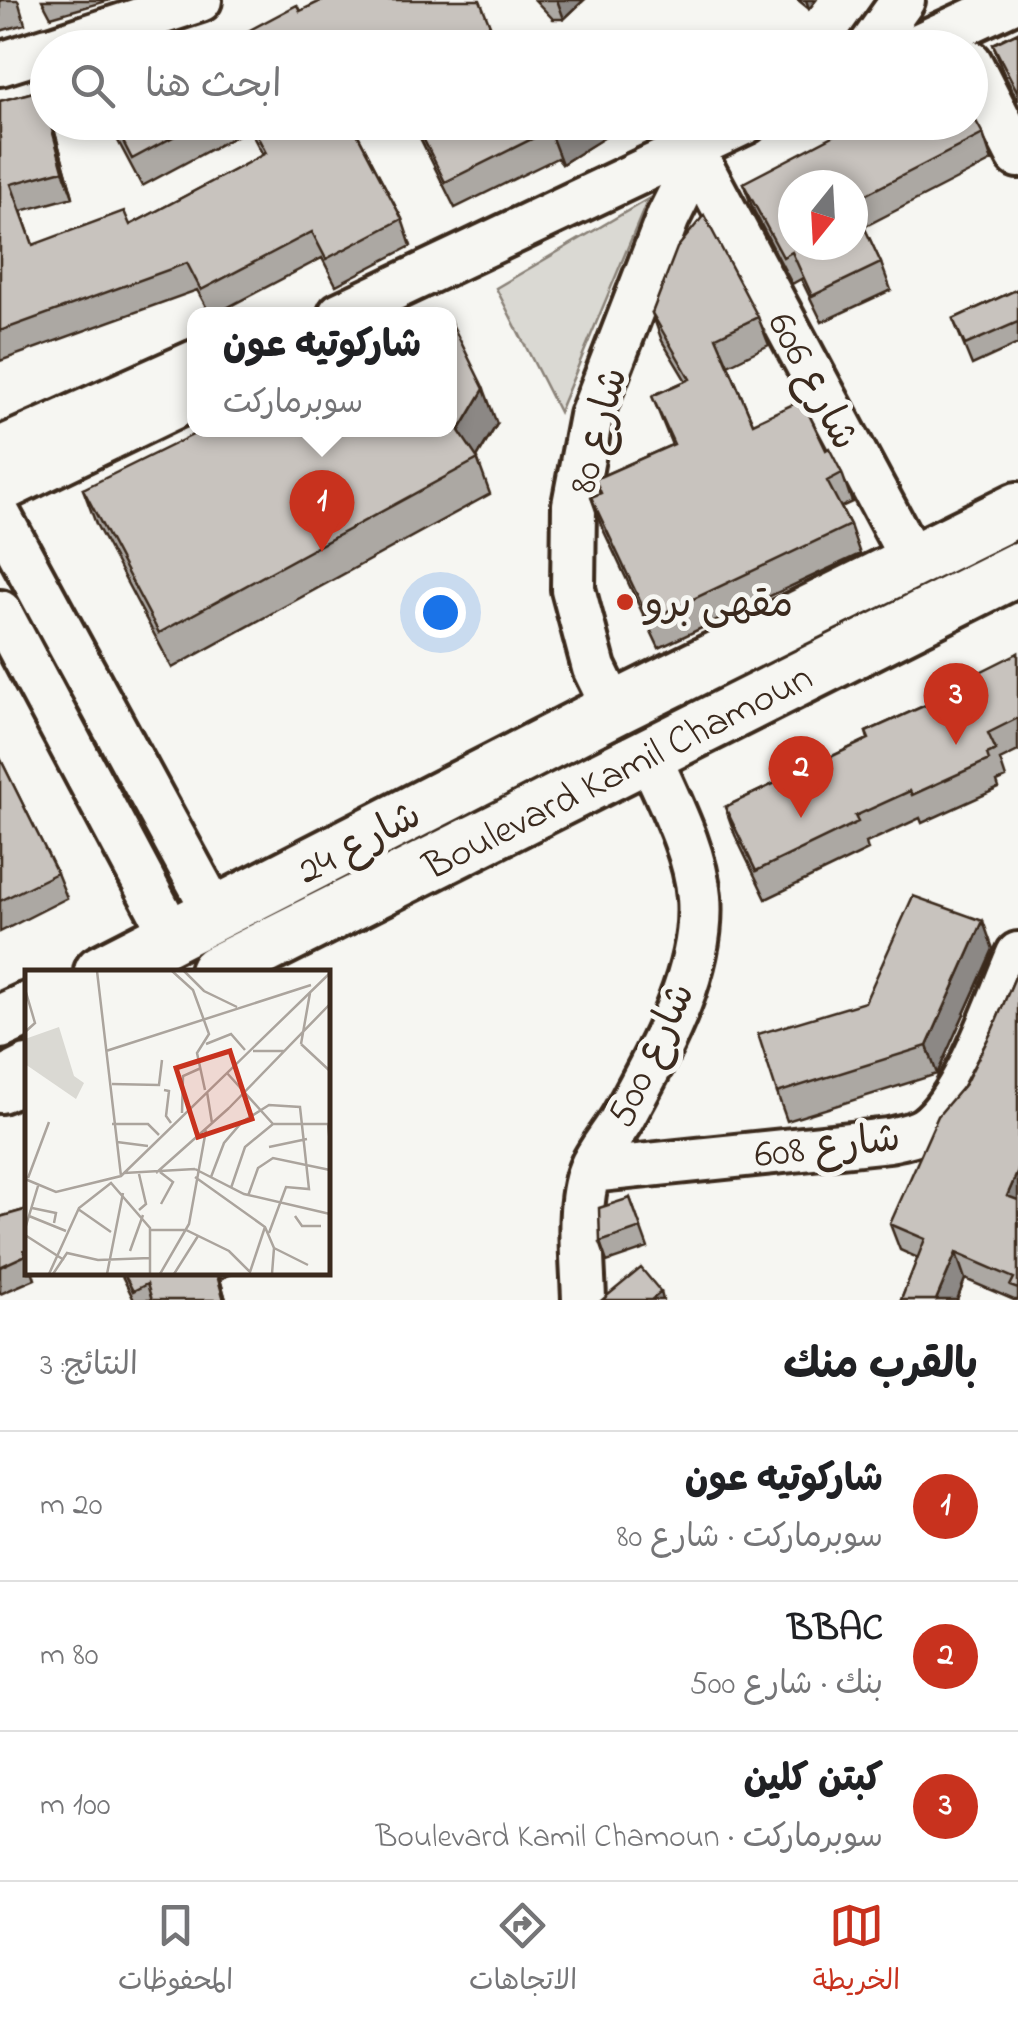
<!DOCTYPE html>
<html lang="ar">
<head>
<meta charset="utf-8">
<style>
  body { margin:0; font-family:"Indie Flower","Playpen Sans Arabic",sans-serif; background:#f6f6f6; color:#202124; direction:rtl }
  .compass { position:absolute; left:778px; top:170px; width:90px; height:90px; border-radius:50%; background:#fff; box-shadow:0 5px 15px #0003; rotate:198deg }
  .you { position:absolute; left:440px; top:612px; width:35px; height:35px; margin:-25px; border:8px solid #fff; border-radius:50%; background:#1a73e8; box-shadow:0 0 0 15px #1a73e833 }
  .badge { display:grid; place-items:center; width:65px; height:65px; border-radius:50%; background:#c8321e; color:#fff; font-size:32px; font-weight:700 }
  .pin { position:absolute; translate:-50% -82px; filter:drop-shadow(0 2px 5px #0008) }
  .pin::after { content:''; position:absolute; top:52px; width:35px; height:30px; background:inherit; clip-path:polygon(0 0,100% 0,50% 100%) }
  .popup { position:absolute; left:187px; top:307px; width:270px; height:130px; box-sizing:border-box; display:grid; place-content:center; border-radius:20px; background:#fff; filter:drop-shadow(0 2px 8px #0005); font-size:32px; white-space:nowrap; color:#757577 }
  .popup b { font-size:38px; color:#202124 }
  .popup::after { content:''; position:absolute; left:50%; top:100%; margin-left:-20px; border:20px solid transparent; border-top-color:#fff }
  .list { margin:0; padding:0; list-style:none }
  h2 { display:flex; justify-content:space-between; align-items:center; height:130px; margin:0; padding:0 40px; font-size:42px }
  h2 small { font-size:32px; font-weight:400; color:#757577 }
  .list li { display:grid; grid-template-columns:65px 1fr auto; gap:30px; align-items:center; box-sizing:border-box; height:150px; padding:0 40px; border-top:2px solid #e0e0e0 }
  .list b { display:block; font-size:38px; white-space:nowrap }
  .list p { margin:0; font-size:32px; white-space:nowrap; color:#757577 }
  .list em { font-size:32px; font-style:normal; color:#757577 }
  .icon { flex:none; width:55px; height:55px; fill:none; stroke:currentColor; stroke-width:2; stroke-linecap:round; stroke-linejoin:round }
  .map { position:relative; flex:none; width:1018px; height:1300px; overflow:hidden; direction:ltr }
  .search { position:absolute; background:#fff; box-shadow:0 5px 15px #0003; left:30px; right:30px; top:30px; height:110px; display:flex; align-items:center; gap:25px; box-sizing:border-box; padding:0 35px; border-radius:55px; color:#757577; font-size:38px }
  .sheet { height:580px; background:#fff }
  nav { display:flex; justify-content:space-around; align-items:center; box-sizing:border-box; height:140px; border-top:2px solid #e0e0e0; background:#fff; font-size:28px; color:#757577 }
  nav a { display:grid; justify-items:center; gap:5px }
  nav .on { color:#c8321e }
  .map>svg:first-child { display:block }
  .green { fill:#dad9d3; stroke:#8a8278; stroke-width:2.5 }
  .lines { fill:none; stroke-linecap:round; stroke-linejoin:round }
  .minor-casing { stroke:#3b2a1e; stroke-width:50 }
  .major-casing { stroke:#3b2a1e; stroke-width:60 }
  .minor { stroke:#f6f6f2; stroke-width:42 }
  .major { stroke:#f6f6f2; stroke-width:52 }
  .wall { fill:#aca8a3; stroke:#3b2a1e; stroke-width:2.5 }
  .shaded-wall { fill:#8c8885; stroke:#3b2a1e; stroke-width:2.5 }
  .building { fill:#c8c3be; stroke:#3b2a1e; stroke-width:2.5 }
  .poi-dot { fill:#c8321e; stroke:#f6f6f2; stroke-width:4 }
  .labels { text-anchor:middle; stroke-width:10; stroke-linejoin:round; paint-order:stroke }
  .street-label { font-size:40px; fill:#3b2a1e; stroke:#f6f6f2 }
  .poi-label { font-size:40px; fill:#3b2a1e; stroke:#f6f6f2; text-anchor:start }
  .inset-road { fill:none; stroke:#aba49d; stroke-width:2.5 }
  .view { fill:#c8321e; fill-opacity:0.15; stroke:#c8321e; stroke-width:5 }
  .inset-edge { fill:none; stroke:#3b2a1e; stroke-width:5 }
</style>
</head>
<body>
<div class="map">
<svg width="1018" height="1300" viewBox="0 0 1018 1300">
  <rect width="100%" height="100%" fill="#f6f6f2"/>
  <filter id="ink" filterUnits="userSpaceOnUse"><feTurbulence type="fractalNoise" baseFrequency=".01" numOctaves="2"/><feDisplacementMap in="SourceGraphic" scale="20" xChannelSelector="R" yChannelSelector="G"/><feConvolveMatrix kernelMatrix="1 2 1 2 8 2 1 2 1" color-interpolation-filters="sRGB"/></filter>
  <g filter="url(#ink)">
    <path class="green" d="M648,199L559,412L496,288Z"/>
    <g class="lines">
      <g class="minor-casing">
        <path id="minor" d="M53,48L200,0
          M869,48L903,0
          M912,48L1016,0
          M970,62L1018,156
          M0,64L48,49
          M691,147L912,560
          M340,314L746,122
          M0,449L195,362
          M0,491L195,397
          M0,517L216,915
          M0,612L173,937
          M614,709L594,668L573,589L574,505L591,416L668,217L697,159
          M590,1171L889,1140C901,1137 916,1135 926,1128C965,1100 998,1000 1018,954
          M584,1300C583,1263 576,1205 590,1170C598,1150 616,1132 626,1112C660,1049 705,971 699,897C695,848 667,798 648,753"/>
      </g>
      <g class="major-casing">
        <path id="major" d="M101,972L614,709L1018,509
          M216,972L1018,569
          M0,1022L28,1009
          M0,1086L28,1072"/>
      </g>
      <use href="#minor" class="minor"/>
      <use href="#major" class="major"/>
    </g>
    <path class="wall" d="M0,0H18L25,24L0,31Z
      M42,0H110L51,17Z
      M535,0H584L564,19H553Z
      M798,0H816L809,9Z
      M1018,32V101L1003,72L993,44Z
      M41,90L48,108V122H52L73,197L21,211L33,245L130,225L263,155L249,129L142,186L108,122H374L356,131L402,219L411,246L336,285L322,258L215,314H210L197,290L0,361V101Z
      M412,122H628L562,164L557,158L455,208Z
      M983,134L992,161L864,227L881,263L891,290L822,322L801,279L792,284L753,209L743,183Z
      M1018,289V344L972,365L953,319Z
      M652,313L758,317L769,345L728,365L753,423L826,450L842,473L852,502L841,507L850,525L860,554L659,648L601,525L591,497L600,493L595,479L672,445L652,396L686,381L662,341Z
      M497,424L477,458L490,494L172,668L96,524L83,489Z
      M1018,653V751L1000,760L1006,778L997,782L999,788L922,823L920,818L866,843L868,850L766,899L735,835L725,807L868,739L866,732L983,679Z
      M0,758L57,873L67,898L0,932Z
      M993,949L937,1074L787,1121L777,1093L865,1002Z
      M1018,970V1300H1014L965,1279L957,1300H901L918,1258L900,1250L890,1224L992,1031Z
      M630,1198L648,1248L607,1262L600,1242Z
      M28,1209V1272H35L33,1273L35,1279L0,1294V1217Z
      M120,1272H236L220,1279L226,1300H134Z"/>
    <path class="shaded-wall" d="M557,0H584L564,19Z
      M806,0H816L809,9Z
      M50,122H52L73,197L63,170Z
      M576,122L628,123L562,164L552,138Z
      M484,389L497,424L475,460L459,431Z
      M983,921L993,949L937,1074L927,1046Z
      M1018,1171V1219L1007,1196Z
      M956,1253L965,1279L957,1300H936Z
      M216,1272H218L226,1300H224Z
      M661,1292L663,1300H651Z"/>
    <path class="building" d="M323,0H480L499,48H216L297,5L300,11Z
      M1018,32V93L993,44Z
      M180,39L185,48H164Z
      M41,90L48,113V122H50L63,170L11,184L33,245L124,211L130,225L266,153L250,122H351L402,219L326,259L312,232L201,290L187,263L0,331V101Z
      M970,110L983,134L853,201V185H793V245H853V203L881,263L812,296L792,252L783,257L743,183L860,122H970Z
      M113,122H201L132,159Z
      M415,122H576L552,138L548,131L445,182Z
      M704,215L758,317L716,337L753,423L802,400L826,450L829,448L842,473L827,481L850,525L649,620L591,497L601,493L595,479L674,444L652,396L690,379L652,313L677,248Z
      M1018,289V322L965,345L953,319Z
      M450,320L484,389L459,431L478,459L159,633L83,489L203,430H450Z
      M1018,653V718L988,733L996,750L987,754L989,760L912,795L910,791L855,816L858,822L756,871L725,807L869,739L866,732L984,679L980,672Z
      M0,758L57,873L0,901Z
      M913,896L983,921L927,1046L777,1093L758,1034L865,1002Z
      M1018,970V1171L1007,1196L1018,1200V1289L1010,1286L1014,1278L956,1253L936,1300H901L925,1239L890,1224L938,1116L965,1084L992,1031Z
      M630,1198L641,1228L600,1242L599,1208Z
      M28,1209V1249L24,1250L26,1255L0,1267V1217Z
      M641,1268L661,1292L651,1300H602Z
      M123,1272H216L224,1300H152L147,1284L133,1291Z"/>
  </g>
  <circle class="poi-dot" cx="625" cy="602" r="10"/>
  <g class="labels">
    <g class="street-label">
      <text transform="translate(815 380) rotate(62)" y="14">شارع 606</text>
      <text transform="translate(596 430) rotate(-75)" y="14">شارع 80</text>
      <text transform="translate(617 770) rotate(-27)" y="14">Boulevard Kamil Chamoun</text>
      <text transform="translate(358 841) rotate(-28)" y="14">شارع 24</text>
      <text transform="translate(649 1054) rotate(-65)" y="14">شارع 500</text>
      <text transform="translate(827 1144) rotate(-7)" y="14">شارع 608</text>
    </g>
    <g class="poi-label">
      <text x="645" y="616">مقهى برو</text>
    </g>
  </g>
  <g transform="translate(25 970)">
    <rect width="305" height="305" fill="#f6f6f2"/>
    <path d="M34,57L49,106L59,113L51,129L0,94V69Z" fill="#dad9d3"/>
    <path class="inset-road" d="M72,1L96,206M147,1L168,20L184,64L172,83L180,120M159,1L179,21L212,37M0,19L10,53L0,62M181,74L206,64L220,80M276,74L285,23M276,74L305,101M81,81L286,15M228,81H259M202,103L248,154M87,114L134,115L137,90M139,120L144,121L141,146L146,153M182,122L187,153M204,138L305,34M157,143L158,106L176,98M87,154H123L134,165M92,172L123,176M244,177L282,169M170,199L219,224L305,244M135,202L148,212L136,234M99,203L170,199M131,203L204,138M114,204L121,234L114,240M170,207L240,257L249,278L247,304M186,207L199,173L217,152L244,135L275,137L284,219L261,217L244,263M3,208L24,152M0,209L31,222L96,206L305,3M206,218L220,177L248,154H303L305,174M223,226L233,198L248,188L305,200M7,238L31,243L29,253M53,239L86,262M4,246L41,261M270,246L277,256H296M0,259L13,216M126,260H161L204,281L225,302L240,257M0,265L39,290M249,278L283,295M105,281L118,245M24,304L54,238L86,213L125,258V304M28,304L42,283L73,290L125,288M82,304L98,223M135,304L164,254L181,160M149,304L173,266"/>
    <path class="view" d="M205,81L227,149L173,167L151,98Z"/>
    <rect width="305" height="305" class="inset-edge"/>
  </g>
</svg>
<svg class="compass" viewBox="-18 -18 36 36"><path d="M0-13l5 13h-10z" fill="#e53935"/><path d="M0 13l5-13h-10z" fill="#757577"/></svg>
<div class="you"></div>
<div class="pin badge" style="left:322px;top:552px">1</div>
<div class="popup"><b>شاركوتيه عون</b>سوبرماركت</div>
<div class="pin badge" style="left:801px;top:818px">2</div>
<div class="pin badge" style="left:956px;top:745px">3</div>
<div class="search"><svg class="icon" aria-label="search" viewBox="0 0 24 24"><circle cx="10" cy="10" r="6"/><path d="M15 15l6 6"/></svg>ابحث هنا</div>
</div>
<section class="sheet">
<h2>بالقرب منك<small>النتائج: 3</small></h2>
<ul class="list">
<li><span class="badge">1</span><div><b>شاركوتيه عون</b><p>سوبرماركت · شارع 80</p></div><em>20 m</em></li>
<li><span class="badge">2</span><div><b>BBAC</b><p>بنك · شارع 500</p></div><em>80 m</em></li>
<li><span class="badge">3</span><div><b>كبتن كلين</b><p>سوبرماركت · Boulevard Kamil Chamoun</p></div><em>100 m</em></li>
</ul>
</section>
<nav>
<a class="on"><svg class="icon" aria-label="map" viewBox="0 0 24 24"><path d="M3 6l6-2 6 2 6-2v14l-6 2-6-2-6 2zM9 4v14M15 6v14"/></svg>الخريطة</a>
<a><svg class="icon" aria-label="directions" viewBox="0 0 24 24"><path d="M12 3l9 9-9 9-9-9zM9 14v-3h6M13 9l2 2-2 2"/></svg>الاتجاهات</a>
<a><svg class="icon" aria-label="saved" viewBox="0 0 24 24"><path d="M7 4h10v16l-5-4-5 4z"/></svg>المحفوظات</a>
</nav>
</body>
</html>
